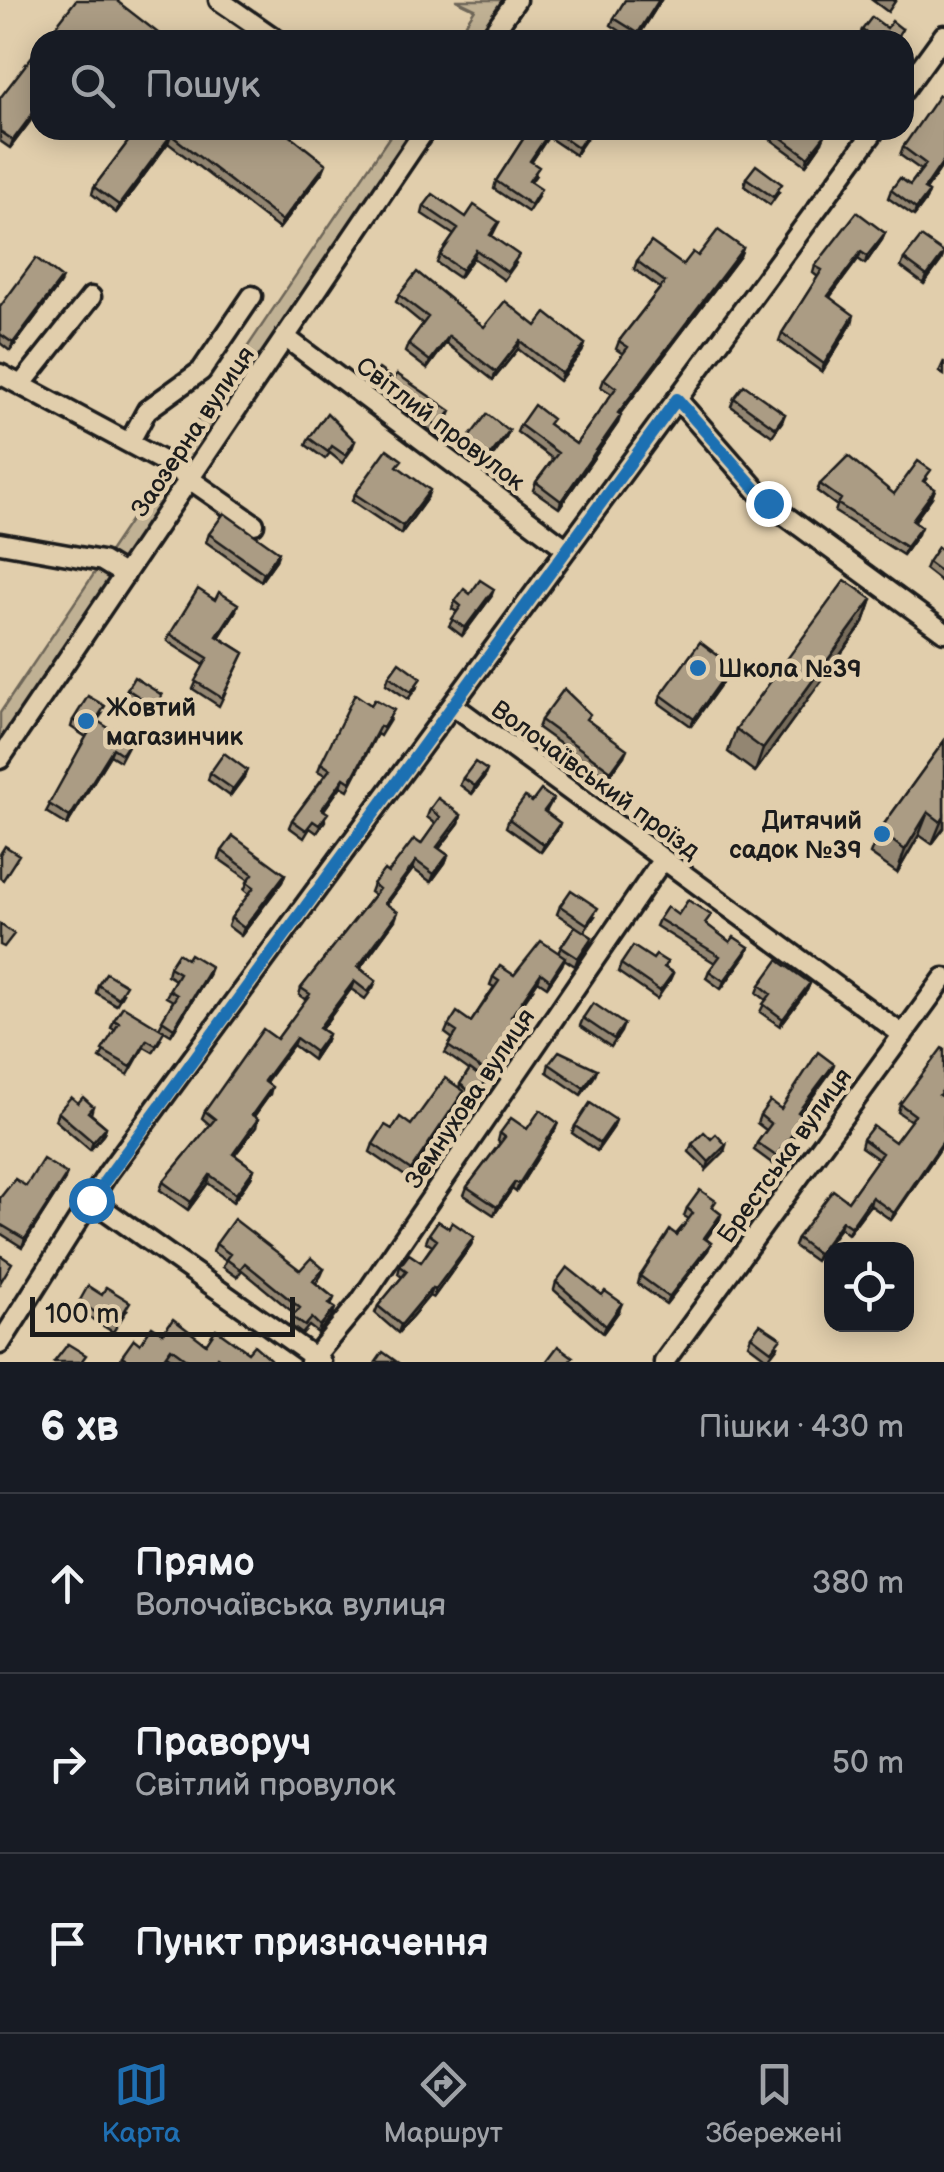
<!DOCTYPE html>
<html lang="uk">
<head>
<meta charset="utf-8">
<style>
  body { margin:0; font-family:"Balsamiq Sans",sans-serif; background:#242831; color:#f1f3f6 }
  .controls { position:absolute; right:30px; bottom:30px; display:grid; overflow:hidden; border-radius:20px; box-shadow:0 5px 25px #0003 }
  .controls button { width:90px; height:90px; display:grid; place-items:center; padding:0; border:0; border-bottom:2px solid #363941; background:#171b24; color:#f1f3f6; font:50px sans-serif }
  .scale { position:absolute; left:30px; bottom:25px; width:265px; box-sizing:border-box; padding-left:10px; border:5px solid #1c1c1c; border-top:0; font-size:28px; line-height:35px; white-space:nowrap; color:#1c1c1c; -webkit-text-stroke:8px #e1ceac; paint-order:stroke }
  .stop { position:absolute; width:30px; height:30px; margin:-22px; border:8px solid #1f6fb2; border-radius:50%; background:#fff }
  .stop.end { background:#1f6fb2; border-color:#fff; box-shadow:0 2px 10px #0008 }
  .list { margin:0; padding:0; list-style:none }
  h2 { display:flex; justify-content:space-between; align-items:center; height:130px; margin:0; padding:0 40px; font-size:42px }
  h2 small { font-size:32px; font-weight:400; color:#9ea1a6 }
  .list li { display:grid; grid-template-columns:65px 1fr auto; gap:30px; align-items:center; box-sizing:border-box; height:180px; padding:0 40px; border-top:2px solid #363941 }
  .list b { display:block; font-size:38px; white-space:nowrap }
  .list p { margin:0; font-size:32px; white-space:nowrap; color:#9ea1a6 }
  .list em { font-size:32px; font-style:normal; color:#9ea1a6 }
  .icon { flex:none; width:55px; height:55px; fill:none; stroke:currentColor; stroke-width:2; stroke-linecap:round; stroke-linejoin:round }
  .map { position:relative; flex:none; width:944px; height:1362px; overflow:hidden }
  .search { position:absolute; background:#171b24; box-shadow:0 5px 25px #0003; left:30px; right:30px; top:30px; height:110px; display:flex; align-items:center; gap:25px; box-sizing:border-box; padding:0 35px; border-radius:30px; color:#9ea1a6; font-size:38px }
  .sheet { height:670px; background:#171b24 }
  nav { display:flex; justify-content:space-around; align-items:center; box-sizing:border-box; height:140px; border-top:2px solid #363941; background:#171b24; font-size:28px; color:#9ea1a6 }
  nav a { display:grid; justify-items:center; gap:5px }
  nav .on { color:#1f6fb2 }
  .map>svg:first-child { display:block }
  .green { fill:#c0b194; stroke:#6e6658; stroke-width:2.5 }
  .lines { fill:none; stroke-linecap:round; stroke-linejoin:round }
  .minor-casing { stroke:#1c1c1c; stroke-width:25 }
  .minor { stroke:#e1ceac; stroke-width:18 }
  .wall { fill:#938672; stroke:#1c1c1c; stroke-width:2.5 }
  .shaded-wall { fill:#786d5c; stroke:#1c1c1c; stroke-width:2.5 }
  .building { fill:#ab9c84; stroke:#1c1c1c; stroke-width:2.5 }
  .route { stroke:#1f6fb2; stroke-width:12 }
  .poi-dot { fill:#1f6fb2; stroke:#e1ceac; stroke-width:4 }
  .labels { text-anchor:middle; stroke-width:9; stroke-linejoin:round; paint-order:stroke }
  .street-label { font-size:25px; fill:#1c1c1c; stroke:#e1ceac }
  .poi-label { font-size:25px; font-weight:bold; fill:#1c1c1c; stroke:#e1ceac; text-anchor:start }
</style>
</head>
<body>
<div class="map">
<svg width="944" height="1362" viewBox="0 0 944 1362">
  <rect width="100%" height="100%" fill="#e1ceac"/>
  <filter id="ink" filterUnits="userSpaceOnUse"><feTurbulence type="fractalNoise" baseFrequency=".01" numOctaves="2"/><feDisplacementMap in="SourceGraphic" scale="20" xChannelSelector="R" yChannelSelector="G"/><feConvolveMatrix kernelMatrix="1 2 1 2 8 2 1 2 1" color-interpolation-filters="sRGB"/></filter>
  <g filter="url(#ink)">
    <path class="green" d="M456,0H516L488,40H455L475,9Z
      M394,130H425L0,759V713Z"/>
    <g class="lines">
      <g class="minor-casing">
        <path id="minor" d="M219,0L277,40
          M488,40L516,0
          M904,90L944,35
          M285,337L567,549
          M0,374L168,464L254,524
          M21,385L91,297
          M677,399L768,503L944,632
          M129,443L147,410L201,371L252,296
          M0,543L102,561L125,575
          M453,705L903,1035
          M0,759L425,130
          M91,1200L321,1362
          M0,1344L108,1173L875,130
          M310,1362L360,1302L663,859
          M664,1362L944,978"/>
      </g>
      <use href="#minor" class="minor"/>
    </g>
    <path class="wall" d="M661,0L638,37L631,38L611,25L614,18Z
      M872,0H896L888,12Z
      M887,28L902,29L897,40H863L859,38L862,30Z
      M0,98L40,108L10,148L0,141Z
      M944,99V163L926,190L929,192L926,200L914,216L888,198L891,190L910,185L921,170L900,155L903,147Z
      M137,130H283L323,171L279,229L168,143L116,213L92,194L94,187Z
      M529,130H591L575,155L548,137L531,162L536,175L531,182L538,197L528,212L494,189L496,181Z
      M763,130H819L822,142L806,165L762,133Z
      M746,178L779,192L770,205L744,186Z
      M424,206L466,217L499,222L492,236L516,263L504,280L473,258L459,278L437,263L440,255L454,235L422,214Z
      M885,233L882,240L865,264L858,259L830,297L852,323L822,372L779,341L782,333L818,277L813,273L815,266Z
      M743,248L740,256L620,414L618,423L559,508L533,490L536,482L553,459L517,432L520,425H549L576,444L612,394L601,387L604,379L623,354L616,349L619,341L660,288L634,269L637,261L683,265L698,256Z
      M944,253L941,261L924,284L901,267L904,259Z
      M59,285L10,351L0,343V307Z
      M399,295L484,327L536,326L585,344L582,352L559,381L518,349L493,380L446,343L427,369L405,352L408,344L423,324L396,302Z
      M944,361V375L939,372Z
      M373,378L448,419L436,435L370,385Z
      M734,398L785,414L782,422L772,436L731,406Z
      M509,431L506,438L483,470L460,453L463,445Z
      M309,438L355,441L352,449L342,463L330,453L325,459L306,445Z
      M928,478L925,482L935,489L932,497L914,522L918,534L903,555L835,512L837,506L817,491L820,484L894,494Z
      M355,494L427,498L401,534L352,501Z
      M209,534L276,560L261,581L206,542Z
      M944,552V584L925,569L928,562Z
      M470,594L491,597L462,636L449,626L457,612L452,609L455,601Z
      M872,599L864,622L755,772L728,752L736,729Z
      M235,612L219,637L244,653L219,706L193,689L204,665L167,641L170,634Z
      M732,666L729,673L691,726L659,703L661,695Z
      M389,676L418,686L408,699L386,684Z
      M127,689L162,695L152,714L124,697Z
      M102,714L97,721L130,742L120,761L110,755L67,825L46,812L86,737L71,727L73,720Z
      M391,718L380,736L377,734L348,790L341,786L324,810L325,821L317,833L310,828L304,838L289,827L292,820L325,775L318,771L321,763Z
      M541,720H588L624,756L608,778L538,728Z
      M944,741V828L932,844L919,835L897,873L870,854L879,831Z
      M210,773L244,777L230,796L208,780Z
      M463,778H484L472,794L460,785Z
      M553,799L546,812L560,823L557,830L541,852L506,827L509,819L532,802Z
      M430,809L461,815L459,823L439,849L448,855L445,863L431,882L413,869L387,904L395,920L360,968L376,981L373,988L365,999L351,989L321,1029L328,1034L325,1042L313,1060L293,1045L266,1082L270,1094L254,1116L256,1127L235,1155L254,1169L251,1177L233,1202L208,1183L188,1210L160,1190L163,1182L210,1125L202,1118L205,1111L277,1039L306,1000L299,995L301,988L374,895L370,892L373,884L421,844L436,824L427,817Z
      M222,851L285,874L282,882L241,936L228,926L231,918L249,894L244,890L249,880L219,859Z
      M560,906L595,916L584,932L592,937L589,945L575,966L564,959L562,965L547,987L538,981L513,1018L519,1022L516,1030L481,1077L484,1088L474,1103L462,1096L408,1178L370,1152L373,1144L392,1129L411,1125L459,1087L469,1070L445,1053L453,1039L445,1033L448,1026L471,1022L494,987L490,985L493,977L514,975L558,953L561,947L575,926L557,914Z
      M678,915L707,925L730,942L749,947L746,955L721,989L706,978L709,971L715,963L656,926L659,919Z
      M653,959L667,962L665,968L673,973L670,980L657,999L618,972L621,964Z
      M169,967L208,975L171,1035L159,1028L173,1001L166,997L175,980L167,975Z
      M810,983L807,990L780,1026L760,1012L766,1000L757,993L760,985Z
      M98,985L123,993L116,1005L96,993Z
      M583,1018L624,1024L621,1032L611,1047L580,1026Z
      M114,1020L161,1039L153,1052L144,1047L128,1075L100,1058L115,1030L111,1028Z
      M549,1064L597,1069L594,1077L581,1095L547,1072Z
      M834,1064L831,1071L800,1113L805,1117L802,1124L773,1164L754,1150L757,1143L766,1130L757,1123L760,1115L781,1109Z
      M941,1096L944,1098V1143L891,1220L870,1205L848,1234L840,1228L815,1261L794,1246L797,1238L848,1201L878,1159L861,1147L863,1139L895,1142L911,1121L898,1112L900,1104Z
      M78,1103L93,1106L91,1114L106,1127L103,1135L90,1150L55,1120L58,1112Z
      M575,1126L613,1128L597,1151L572,1133Z
      M527,1129L555,1130L516,1192L512,1189L494,1215L464,1195L467,1187L500,1143L498,1141L500,1133Z
      M692,1144L724,1152L707,1169L689,1152Z
      M64,1181L22,1247L0,1233V1198L26,1186Z
      M687,1208H713L721,1214L719,1221L706,1239L711,1243L708,1250L666,1304L638,1284L640,1276L689,1219L684,1216Z
      M449,1228L474,1237L471,1245L433,1298L429,1296L398,1333L375,1313L378,1306L402,1277L398,1274L400,1266L421,1262L432,1246L426,1242L429,1234Z
      M216,1244L300,1270L324,1269L321,1276L316,1283L334,1298L331,1306L335,1308L332,1316L318,1333L309,1326L302,1334L290,1325L295,1314L242,1270L237,1277L223,1267L226,1261L213,1252Z
      M556,1282L619,1311L603,1333L554,1290Z
      M79,1302L127,1310L113,1332L76,1309Z
      M163,1333L248,1352L269,1362H177L168,1356L164,1362H120L122,1356L140,1344Z
      M751,1336L778,1346L768,1359L748,1344Z"/>
    <path class="shaded-wall" d="M659,0H661L636,40L638,33Z
      M40,104V108L10,148L13,140Z
      M551,130L548,137L527,169L530,161Z
      M591,130L589,135L575,155L578,148Z
      M171,135L168,143L116,213L119,205Z
      M825,135L822,142L806,165L808,157Z
      M944,160V163L921,197L924,189Z
      M326,164L323,171L279,229L282,221Z
      M929,192L926,200L914,216L916,209Z
      M885,233L882,240L865,264L867,256Z
      M743,248L740,256L615,420L618,413Z
      M476,250L473,258L459,278L462,270Z
      M861,252L858,259L825,303L828,296Z
      M944,253L941,261L924,284L927,276Z
      M62,278L59,285L10,351L13,343Z
      M854,315L852,323L822,372L824,364Z
      M449,336L446,343L427,369L430,361Z
      M520,341L518,349L493,380L496,372Z
      M585,344L582,352L559,381L562,374Z
      M451,411L448,419L436,435L439,427Z
      M621,415L618,423L559,508L561,501Z
      M509,431L506,438L483,470L485,462Z
      M935,489L932,497L909,528L912,520Z
      M430,490L427,498L401,534L403,526Z
      M921,527L918,534L903,555L906,547Z
      M279,552L276,560L261,581L264,573Z
      M494,589L491,597L462,636L465,628Z
      M872,599L864,622L755,772L763,749Z
      M238,604L235,612L215,644L217,636Z
      M732,666L729,673L691,726L694,719Z
      M113,748L110,755L67,825L70,817Z
      M627,749L624,756L608,778L611,771Z
      M247,770L244,777L230,796L233,789Z
      M487,770L484,778L472,794L475,786Z
      M344,778L341,786L319,816L322,809Z
      M928,812L919,835L897,873L905,850Z
      M461,815L459,823L434,855L437,847Z
      M944,817V828L932,844L941,822Z
      M560,823L557,830L541,852L544,845Z
      M448,855L445,863L431,882L434,874Z
      M416,861L413,869L382,911L385,903Z
      M285,874L282,882L241,936L244,928Z
      M398,912L395,920L355,975L358,967Z
      M592,937L589,945L575,966L578,958Z
      M749,947L746,955L721,989L724,981Z
      M565,957L562,965L547,987L550,980Z
      M211,967L208,975L171,1035L174,1028Z
      M541,973L538,981L508,1024L511,1017Z
      M354,981L351,989L317,1035L319,1028Z
      M810,983L807,990L780,1026L783,1019Z
      M519,1022L516,1030L480,1077L483,1070Z
      M328,1034L325,1042L313,1060L315,1052Z
      M296,1038L293,1045L261,1088L264,1081Z
      M834,1064L831,1071L796,1120L798,1112Z
      M597,1069L594,1077L581,1095L584,1088Z
      M272,1087L270,1094L250,1122L252,1115Z
      M464,1091L462,1098L408,1178L411,1170Z
      M805,1117L802,1124L773,1164L776,1156Z
      M258,1119L256,1127L230,1161L233,1154Z
      M616,1120L613,1128L597,1151L600,1143Z
      M558,1123L555,1130L516,1192L519,1184Z
      M106,1127L103,1135L90,1150L93,1142Z
      M944,1140V1143L891,1220L894,1213Z
      M726,1145L724,1152L707,1169L709,1162Z
      M254,1169L251,1177L233,1202L236,1194Z
      M67,1174L64,1181L22,1247L25,1239Z
      M210,1175L208,1183L188,1210L191,1202Z
      M515,1182L512,1189L494,1215L497,1207Z
      M872,1197L870,1205L848,1234L851,1227Z
      M721,1214L719,1221L701,1245L704,1238Z
      M842,1221L840,1228L815,1261L818,1254Z
      M474,1237L471,1245L433,1298L435,1290Z
      M711,1243L708,1250L666,1304L669,1297Z
      M432,1288L429,1296L398,1333L401,1325Z
      M622,1303L619,1311L603,1333L606,1326Z
      M335,1308L332,1316L318,1333L320,1326Z"/>
    <path class="building" d="M76,0H119L118,2L167,40H45Z
      M625,0H659L638,33L614,18Z
      M872,17L887,28L892,21L902,29L895,40H876L862,30Z
      M634,34L643,40H630Z
      M40,46V104L13,140L0,131V98Z
      M939,95L944,99V160L924,189L929,192L916,209L891,190L900,178L910,185L926,164L903,147Z
      M137,130H283L326,164L282,221L171,135L119,205L94,187Z
      M529,130H551L530,161L539,167L529,181L541,189L531,205L496,181Z
      M552,130H590L578,148Z
      M771,130H819L825,135L808,157Z
      M756,165L782,184L773,197L746,178Z
      M433,194L466,217L474,205L499,222L490,235L519,255L507,272L476,250L462,270L440,255L458,229L424,206Z
      M857,212L885,233L867,256L861,252L828,296L854,315L824,364L782,333L822,270L815,266Z
      M718,230L743,248L618,413L621,415L561,501L536,482L558,453L520,425L534,405L552,419L548,424L576,444L616,388L604,379L628,347L619,341L665,282L637,261L651,242L683,265L693,252L698,256Z
      M921,237L944,253L927,276L904,259Z
      M36,258L62,278L13,343L0,334V307Z
      M417,272L484,327L505,301L536,326L546,313L585,344L562,374L520,341L496,372L449,336L430,361L408,344L428,317L399,295Z
      M379,369L393,379L397,374L451,411L439,427L373,378Z
      M744,385L785,414L775,428L734,398Z
      M327,413L355,441L345,455L332,446L328,452L309,438Z
      M487,414L509,431L485,462L463,445Z
      M387,449L402,460L397,466L430,490L403,526L355,494Z
      M848,456L894,494L918,461L931,470L923,481L935,489L912,520L921,527L906,547L838,504L841,499L820,484Z
      M224,513L279,552L264,573L209,534Z
      M938,547L944,552V574L928,562Z
      M480,580L494,589L465,628L452,619L461,606L455,601L464,589L470,594Z
      M845,580L872,599L763,749L736,729Z
      M198,589L215,600L219,592L238,604L217,636L244,653L222,698L195,681L208,658L170,634Z
      M700,642L732,666L694,719L661,695Z
      M399,662L421,678L411,692L389,676Z
      M134,677L162,695L155,707L127,689Z
      M564,689L590,714L586,719L627,749L611,771L541,720Z
      M355,694L371,705L375,699L394,710L383,728L380,726L350,782L344,778L322,809L328,813L319,825L313,821L306,830L292,820L330,769L321,763Z
      M88,696L105,706L96,720L130,742L122,754L113,748L70,817L49,804L90,730L73,720Z
      M944,741V817L941,822L928,812L905,850L879,831Z
      M224,753L247,770L233,789L210,773Z
      M475,762L487,770L475,786L463,778Z
      M541,790L553,799L544,811L560,823L544,845L509,819L525,797L532,802Z
      M438,798L461,815L437,847L448,855L434,874L416,861L385,903L398,912L358,967L376,981L368,992L354,981L319,1028L328,1034L315,1052L296,1038L264,1081L272,1087L252,1115L258,1119L233,1154L254,1169L236,1194L210,1175L191,1202L163,1182L215,1119L205,1111L263,1029L277,1039L310,994L301,988L379,889L373,884L384,870L388,873L414,839L421,844L440,817L430,809Z
      M233,836L285,874L244,928L231,918L254,887L247,882L253,874L222,851Z
      M5,846L19,855L3,880L0,878V854Z
      M571,890L598,908L587,924L560,906Z
      M688,900L711,915L705,923L730,942L734,937L749,947L724,981L709,971L720,956L659,919L667,907L678,915Z
      M0,924L14,934L4,947L0,945Z
      M575,926L592,937L578,958L561,947Z
      M541,941L565,957L550,980L541,973L511,1017L519,1022L483,1070L448,1046L457,1032L448,1026L457,1012L471,1022L499,981L493,977L500,966L514,975Z
      M633,946L653,959L656,955L667,962L664,967L673,973L660,991L621,964Z
      M178,953L187,959L190,954L211,967L174,1028L162,1020L177,995L169,990L179,973L169,967Z
      M778,960L810,983L783,1019L763,1004L771,994L760,985Z
      M106,973L126,985L118,998L98,985Z
      M593,1003L624,1024L614,1039L583,1018Z
      M123,1006L164,1031L156,1045L147,1040L131,1067L102,1050L119,1023L114,1020Z
      M942,1048L944,1049V1088L939,1095L944,1098V1140L894,1213L872,1197L851,1227L842,1221L818,1254L797,1238L833,1190L848,1201L882,1153L863,1139L873,1126L895,1142L915,1115L900,1104Z
      M559,1051L597,1069L584,1088L549,1064Z
      M818,1052L834,1064L798,1112L805,1117L776,1156L757,1143L771,1124L760,1115L770,1101L781,1109Z
      M470,1069L486,1081L476,1096L460,1084Z
      M445,1078L464,1091L411,1170L373,1144L385,1125L392,1129L400,1117L411,1125Z
      M71,1097L78,1103L83,1097L93,1106L88,1112L106,1127L93,1142L58,1112Z
      M590,1103L616,1120L600,1143L575,1126Z
      M540,1110L558,1123L519,1184L515,1182L497,1207L467,1187L505,1137L500,1133L511,1118L527,1129Z
      M704,1132L711,1139L716,1134L726,1145L709,1162L692,1144Z
      M43,1159L67,1174L25,1239L0,1224V1198L15,1179L26,1186Z
      M700,1190L716,1201L712,1207L721,1214L704,1238L711,1243L669,1297L640,1276L670,1230L677,1235L693,1213L687,1208Z
      M234,1219L300,1270L311,1258L324,1269L313,1281L334,1298L329,1304L335,1308L320,1326L312,1318L305,1326L292,1317L300,1308L245,1263L240,1269L226,1259L230,1254L216,1244Z
      M438,1221L449,1228L452,1222L474,1237L435,1290L432,1288L401,1325L378,1306L407,1271L400,1266L409,1254L421,1262L437,1240L429,1234Z
      M0,1255L12,1263L0,1283Z
      M567,1267L602,1295L605,1291L622,1303L606,1326L556,1282Z
      M88,1286L102,1295L106,1287L130,1302L116,1325L79,1302Z
      M173,1319L206,1344L216,1329L248,1352L254,1345L270,1359L267,1362H224L217,1357L214,1362H190L171,1348L161,1362H131L122,1356L134,1339L140,1344L152,1326L163,1333Z
      M760,1324L781,1338L771,1351L751,1336Z
      M68,1344L86,1355L81,1362H54Z
      M558,1346L573,1357L569,1362H546Z
      M383,1352L397,1362H376Z"/>
  </g>
  <g class="lines" filter="url(#ink)">
    <path class="route" d="M91,1200L677,399L768,503"/>
  </g>
  <g class="poi-dot">
    <circle cx="698" cy="668" r="10"/>
    <circle cx="86" cy="721" r="10"/>
    <circle cx="882" cy="834" r="10"/>
  </g>
  <g class="labels">
    <g class="street-label">
      <text transform="translate(441 423) rotate(37)" y="9">Світлий провулок</text>
      <text transform="translate(192 431) rotate(-56)" y="9">Заозерна вулиця</text>
      <text transform="translate(596 779) rotate(36)" y="9">Волочаївський проїзд</text>
      <text transform="translate(469 1098) rotate(-56)" y="9">Земнухова вулиця</text>
      <text transform="translate(784 1155) rotate(-54)" y="9">Брестська вулиця</text>
    </g>
    <g class="poi-label">
      <text x="718" y="677">Школа №39</text>
      <text x="106" y="716">Жовтий<tspan x="106" dy="29">магазинчик</tspan></text>
      <text x="862" y="829" text-anchor="end">Дитячий<tspan x="862" dy="29">садок №39</tspan></text>
    </g>
  </g>
</svg>
<div class="controls">
<button><svg class="icon" aria-label="locate" viewBox="0 0 24 24"><circle cx="12" cy="12" r="6"/><path d="M12 2v4M12 18v4M2 12h4M18 12h4"/></svg></button>
</div>
<div class="scale">100 m</div>
<div class="stop" style="left:91px;top:1200px"></div>
<div class="stop end" style="left:768px;top:503px"></div>
<div class="search"><svg class="icon" aria-label="search" viewBox="0 0 24 24"><circle cx="10" cy="10" r="6"/><path d="M15 15l6 6"/></svg>Пошук</div>
</div>
<section class="sheet">
<h2>6 хв<small>Пішки · 430 m</small></h2>
<ul class="list">
<li><svg class="icon" aria-label="ahead" viewBox="0 0 24 24"><path d="M12 20V5M6 11l6-6 6 6"/></svg><div><b>Прямо</b><p>Волочаївська вулиця</p></div><em>380 m</em></li>
<li><svg class="icon" aria-label="right" viewBox="0 0 24 24"><path d="M7 20v-9h11M14 6l5 5-5 5"/></svg><div><b>Праворуч</b><p>Світлий провулок</p></div><em>50 m</em></li>
<li><svg class="icon" aria-label="arrive" viewBox="0 0 24 24"><path d="M6 21V4h12l-3 4 3 4H6"/></svg><div><b>Пункт призначення</b></div></li>
</ul>
</section>
<nav>
<a class="on"><svg class="icon" aria-label="map" viewBox="0 0 24 24"><path d="M3 6l6-2 6 2 6-2v14l-6 2-6-2-6 2zM9 4v14M15 6v14"/></svg>Карта</a>
<a><svg class="icon" aria-label="directions" viewBox="0 0 24 24"><path d="M12 3l9 9-9 9-9-9zM9 14v-3h6M13 9l2 2-2 2"/></svg>Маршрут</a>
<a><svg class="icon" aria-label="saved" viewBox="0 0 24 24"><path d="M7 4h10v16l-5-4-5 4z"/></svg>Збережені</a>
</nav>
</body>
</html>
